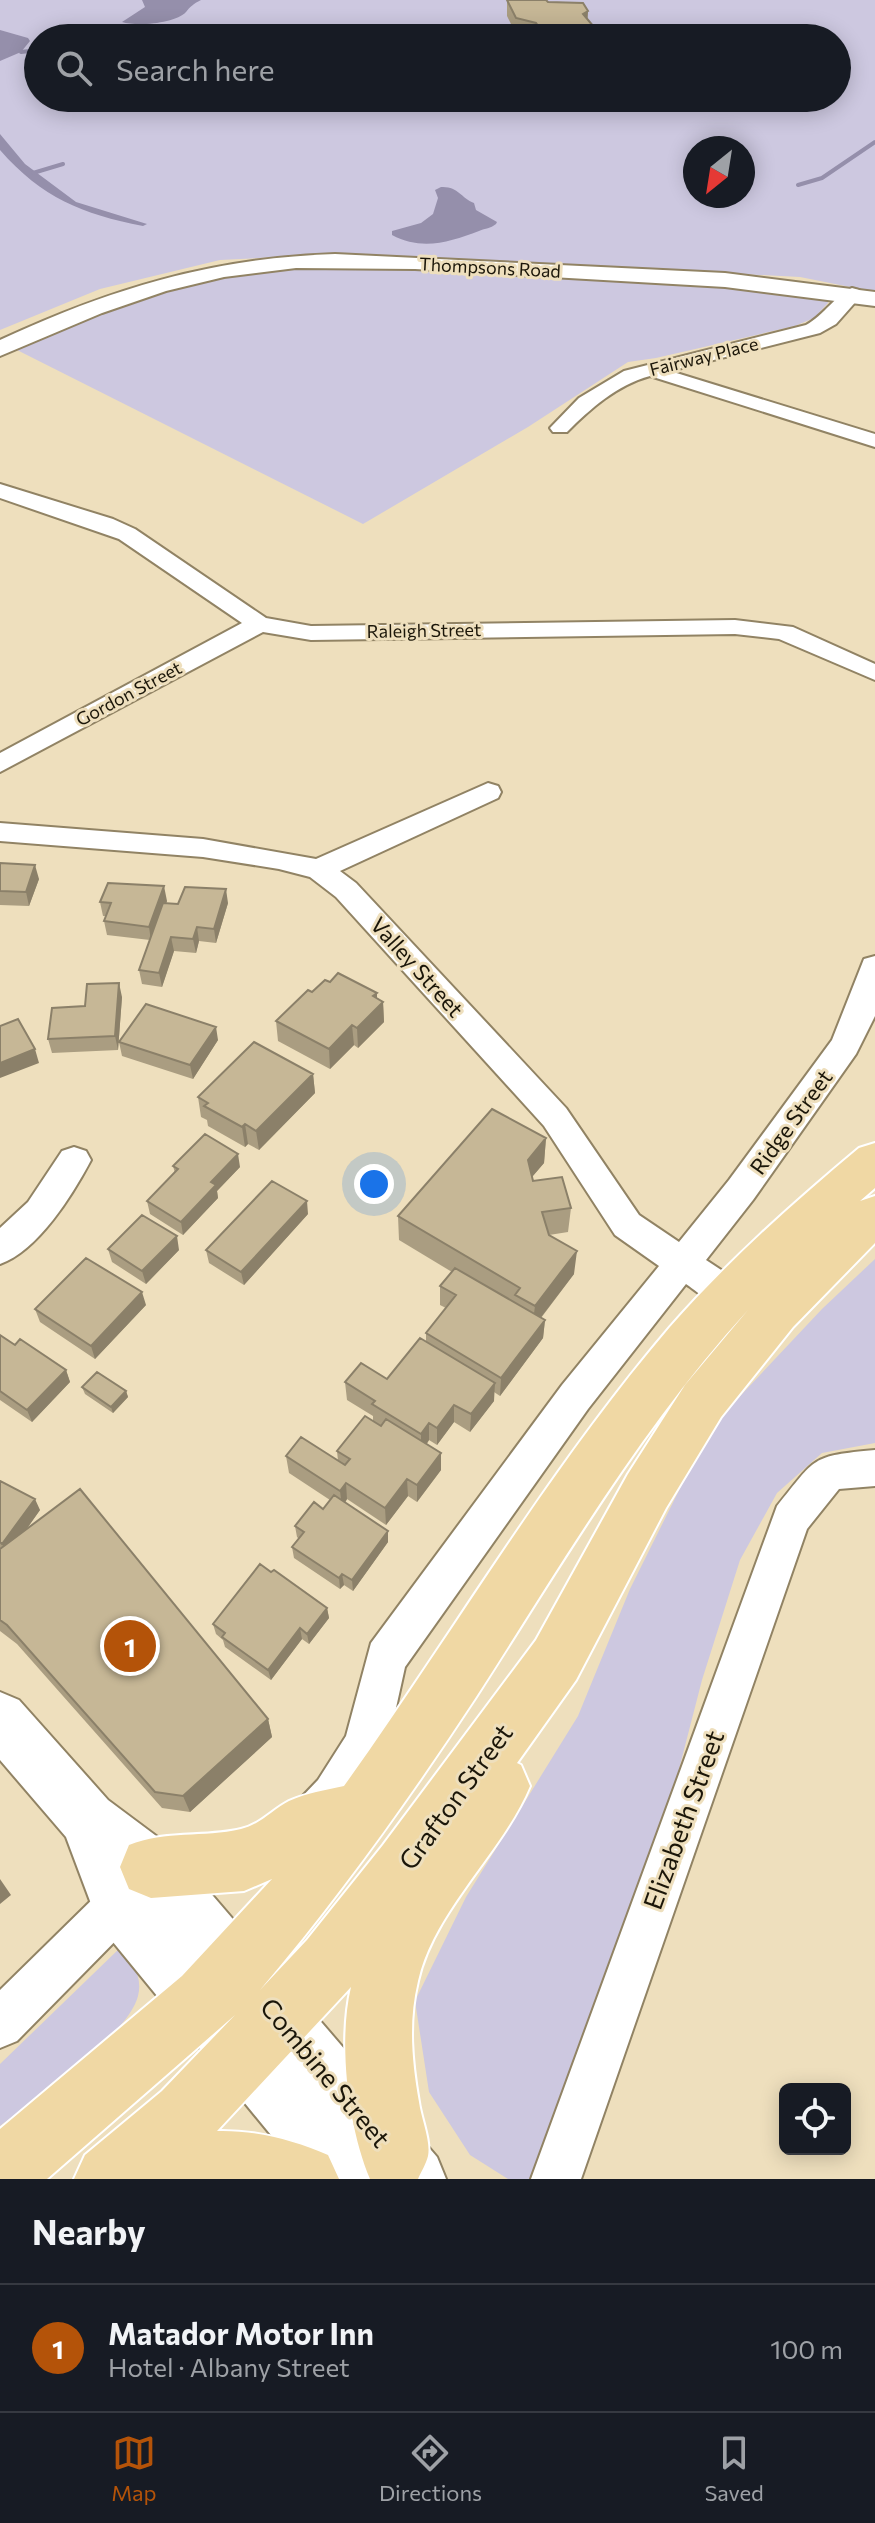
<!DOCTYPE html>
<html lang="en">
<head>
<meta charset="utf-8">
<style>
  body { margin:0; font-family:Commissioner,sans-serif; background:#20242c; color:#f1f3f6 }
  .controls { position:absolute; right:24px; bottom:24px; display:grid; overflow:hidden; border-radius:12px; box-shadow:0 4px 20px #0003 }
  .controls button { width:72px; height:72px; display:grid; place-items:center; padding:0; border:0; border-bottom:2px solid #363941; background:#171b24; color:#f1f3f6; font:40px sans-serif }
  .compass { position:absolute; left:683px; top:136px; width:72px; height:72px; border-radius:50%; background:#171b24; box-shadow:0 4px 20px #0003; rotate:210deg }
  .you { position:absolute; left:374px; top:1184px; width:28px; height:28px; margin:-20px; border:6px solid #fff; border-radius:50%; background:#1a73e8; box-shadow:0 0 0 12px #1a73e833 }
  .badge { display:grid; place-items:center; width:52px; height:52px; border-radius:50%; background:#b45309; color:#fff; font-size:26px; font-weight:700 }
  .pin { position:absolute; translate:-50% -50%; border:4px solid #fff; box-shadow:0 2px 8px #0006 }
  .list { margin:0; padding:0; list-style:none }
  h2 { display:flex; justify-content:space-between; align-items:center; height:104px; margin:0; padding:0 32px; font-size:34px }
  h2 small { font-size:26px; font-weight:400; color:#9ea1a6 }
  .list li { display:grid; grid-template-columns:52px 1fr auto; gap:24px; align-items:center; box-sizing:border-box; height:128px; padding:0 32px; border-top:2px solid #363941 }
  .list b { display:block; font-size:30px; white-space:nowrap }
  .list p { margin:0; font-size:26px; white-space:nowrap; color:#9ea1a6 }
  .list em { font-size:26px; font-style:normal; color:#9ea1a6 }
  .icon { flex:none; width:44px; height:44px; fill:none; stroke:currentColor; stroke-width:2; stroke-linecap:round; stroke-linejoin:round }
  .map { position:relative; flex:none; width:875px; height:2179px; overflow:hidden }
  .search { position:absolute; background:#171b24; box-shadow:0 4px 20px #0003; left:24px; right:24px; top:24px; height:88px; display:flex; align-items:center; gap:20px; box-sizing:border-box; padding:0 28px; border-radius:44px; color:#9ea1a6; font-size:30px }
  .sheet { height:232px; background:#171b24 }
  nav { display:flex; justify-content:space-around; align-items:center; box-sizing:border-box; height:112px; border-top:2px solid #363941; background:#171b24; font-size:22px; color:#9ea1a6 }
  nav a { display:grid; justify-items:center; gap:4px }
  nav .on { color:#b45309 }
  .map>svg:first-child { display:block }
  .green { fill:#cdc8e0; fill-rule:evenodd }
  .water { fill:#958fab }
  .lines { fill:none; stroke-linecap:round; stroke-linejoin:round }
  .stream { stroke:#958fab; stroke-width:4 }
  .minor-casing { stroke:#918364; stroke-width:4 }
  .tertiary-casing { stroke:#918364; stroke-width:4 }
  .trunk-casing { stroke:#fff; stroke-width:4 }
  .minor { fill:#fff; fill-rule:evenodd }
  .tertiary { fill:#fff; fill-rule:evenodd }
  .trunk { fill:#f0d8a4; fill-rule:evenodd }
  .wall { fill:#aa9d81 }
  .shaded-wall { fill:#8b8069 }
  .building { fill:#c6b796; stroke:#8b8069; stroke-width:2 }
  .labels { text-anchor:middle; stroke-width:6; stroke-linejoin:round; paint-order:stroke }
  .far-street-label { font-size:18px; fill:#1b1609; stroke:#eedfbd }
  .street-label { font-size:22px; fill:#1b1609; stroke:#eedfbd }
  .near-street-label { font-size:26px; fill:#1b1609; stroke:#eedfbd }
</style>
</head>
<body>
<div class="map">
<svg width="875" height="2179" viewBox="0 0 875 2179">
  <rect width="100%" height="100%" fill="#eedfbd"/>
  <path class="green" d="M0,0H875V292L800,277L337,254L220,260L100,289L0,330ZM38,38H837V98H38ZM695,148H743V196H695Z
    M368,268L698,284L827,296L828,303L814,318L795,326L656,358L628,362L528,427L363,524L17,350C85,319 152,288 226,276C273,268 321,269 368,268Z
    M875,1259V1443L822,1453L777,1493L740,1560L702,1680L661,1839L531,2179H508L470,2155L429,2092L415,2001L466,1897L578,1716L630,1589L710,1428L822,1309Z
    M122,1946C132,1962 143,1976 138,1996C128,2036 34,2101 0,2126V2064Z"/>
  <path class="water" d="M142,0H201C193,4 190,7 186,12C176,23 138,27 122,22L145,7Z
    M0,30L28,38L30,41L21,52L0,61Z
    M0,134L25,164L76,202L147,224L143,226C82,214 42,198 0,150Z
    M441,187C458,186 461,198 474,203L476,210L497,222L496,224C490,229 486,228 479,231C450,242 422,251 392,235V231L421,223L433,214L438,198L435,190Z"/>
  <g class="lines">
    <path class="stream" d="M99,38L139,25
      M21,52L38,50
      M33,173L63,164
      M798,185L822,178L875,142"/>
    <g class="minor-casing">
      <path id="minor" d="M852,288L859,290L861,294L859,298L836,324L820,333L670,371L875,434V447L650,376C617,385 590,409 567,432H553L550,428L579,398L624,371L806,325C823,316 838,293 852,288Z
        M0,484L113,519L135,529L266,618L311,626L735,620L793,627L875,664V680L779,639L735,634L311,640L263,632L0,772V753L242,623L119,539L0,498Z
        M488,783L498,786L501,792L498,798L340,871L356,883L566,1108L639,1215L679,1242L729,1180L832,1040L864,959L875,956V1016L856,1054L753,1200L706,1260L744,1285L749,1296L744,1307C721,1315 705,1297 686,1284L588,1409L405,1667L388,1744L398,1792L392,1808L376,1814L360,1808L357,1799L329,1834L313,1840L297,1834L291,1818L297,1802L318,1780L346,1736L371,1643L562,1385L659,1266L615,1235L544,1126L336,897L310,877L279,869L203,857L0,841V823L203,839L316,859Z
        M74,1147L86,1151L91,1160C73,1194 38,1251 0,1264V1228L28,1202L62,1151Z
        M875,1450V1486L839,1489L807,1529L581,2179H531L777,1506C817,1457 810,1456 875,1450Z
        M119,1882L135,1889L142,1905L135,1921L17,2041L0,2048V1990L103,1889Z"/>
    </g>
    <g class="tertiary-casing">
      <path id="tertiary" d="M335,254L725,273L875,292V306L725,287L415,269L296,268L224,277L166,291L102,313L0,356V340C110,289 212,258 335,254Z
        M0,1692L19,1700L108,1800L171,1847L437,2157L446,2179H307L99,1925L66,1837L0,1760Z"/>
    </g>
    <g class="trunk-casing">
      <path id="trunk" d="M875,1143V1188L860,1201L875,1196V1243L793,1327L721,1417L666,1508L576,1680L517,1763L521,1765L530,1786C502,1853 434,1910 418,1981C408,2022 412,2062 419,2102C421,2118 431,2141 428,2156C426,2164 421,2172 418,2179H370C348,2127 338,2043 351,1987L217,2131C256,2130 293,2140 328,2155L339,2179H74L85,2155L162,2091L235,2015L47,2179H0V2129L182,1976L272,1879L244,1891L151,1898L129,1889L120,1867L129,1845C166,1830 203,1838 241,1829C260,1825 273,1809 289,1801C307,1793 325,1790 344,1786C453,1634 548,1470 670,1327C727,1262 792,1204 859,1148ZM748,1310L685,1385L628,1474L536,1640L383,1845L307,1940L260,1990C339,1897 409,1799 476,1697C561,1565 641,1427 748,1310Z"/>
    </g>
    <use href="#minor" class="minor"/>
    <use href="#tertiary" class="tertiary"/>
    <use href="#trunk" class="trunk"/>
  </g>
  <path class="wall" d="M507,0L548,2L588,11L587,19L593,38H535L516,34L507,16Z
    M0,863L39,879L29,906L0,905Z
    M167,901L166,903L178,904L228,903L216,943L199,941L196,953L174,951L162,987L142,984L139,970L150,940L107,935L104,921L106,916H103L100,902Z
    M312,992L377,998L383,1002L384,1022L358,1048L354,1045L330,1069L278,1041L276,1021Z
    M122,997L118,1050L52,1053L48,1039L85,1006Z
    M218,1040L193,1079L122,1056L119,1042Z
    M313,1074L315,1093L259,1150L248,1144L245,1147L208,1126L207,1120L201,1117L198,1097Z
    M546,1138L544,1163L532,1177L533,1181L571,1208L568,1232L549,1235L574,1274L541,1318L545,1320L543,1338L500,1396L494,1392V1401L470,1432L454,1422L437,1445L429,1440L427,1444L441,1470L417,1502L408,1496L386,1525L347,1499L345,1503L388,1542L353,1591L344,1585L340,1589L294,1558L292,1547L299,1539L297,1537L295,1526L323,1509L330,1500L289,1473L286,1456L338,1461L337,1451L373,1422V1416L347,1400L345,1382L387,1379L426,1342V1333L446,1308L440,1305V1286L452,1272L399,1240L398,1216Z
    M173,1166L240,1167L217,1191L218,1198L183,1235L150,1214L147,1201L175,1173Z
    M308,1214L244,1285L209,1263L206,1250Z
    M108,1249L179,1250L146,1284L112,1262Z
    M146,1305L95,1359L40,1322L35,1309Z
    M0,1335L15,1345L66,1370L70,1382L32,1422L0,1400Z
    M82,1387L126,1391L128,1397L113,1413L85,1394Z
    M0,1481L40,1510L26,1530L268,1719L272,1737L190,1812L162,1808L17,1644L0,1631Z
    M327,1608L329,1618L309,1644L302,1639L271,1680L225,1647L223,1640L216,1634L213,1624Z"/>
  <path class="shaded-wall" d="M588,11L587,27H594L593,38H571V33L583,14Z
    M35,865L39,879L29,906L26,892Z
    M164,886L167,901L151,941L149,927Z
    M226,889L228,903L216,943L214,929Z
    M197,927L199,941L196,953L193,939Z
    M171,937L174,951L162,987L159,973Z
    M119,983L122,997L118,1050L115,1036Z
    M377,993V1008L383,1002L384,1022L358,1048L357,1028L373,996Z
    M352,1025L354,1045L330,1069L329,1049Z
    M216,1027L218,1040L193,1079L190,1065Z
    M35,1049L39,1063L0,1078V1063Z
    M313,1074L315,1093L259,1150L256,1131Z
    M245,1124L248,1144L245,1147L242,1127Z
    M546,1138L544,1163L526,1184L528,1160Z
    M238,1154L240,1167L217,1191L218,1198L183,1235L181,1222L211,1182Z
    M307,1201L308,1214L244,1285L241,1272Z
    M177,1236L179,1250L146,1284L142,1271Z
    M577,1251L574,1274L532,1329L535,1306Z
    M142,1292L146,1305L95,1359L91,1346Z
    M545,1320L543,1338L500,1396L501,1378Z
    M66,1370L70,1382L32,1422L27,1410Z
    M495,1383L494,1401L470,1432L471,1414Z
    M126,1391L128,1397L113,1413L111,1407Z
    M454,1405V1422L437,1445V1428Z
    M429,1423V1440L421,1451V1434Z
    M441,1453V1470L417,1502V1485Z
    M407,1479L408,1496L386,1525L385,1508Z
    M346,1483L347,1499L342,1507L340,1491Z
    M35,1499L40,1510L8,1555L2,1544Z
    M388,1531V1542L353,1591L352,1580Z
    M342,1574L344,1585L340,1589L339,1578Z
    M327,1608L329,1618L309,1644L307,1634Z
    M300,1628L302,1639L271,1680L268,1670Z
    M268,1719L272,1737L190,1812L183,1796Z
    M0,1879L11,1895L0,1904Z"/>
  <path class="building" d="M507,0H546L548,2L583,3L588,11L583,14L594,27L576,29L571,33L544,35L536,23L516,18Z
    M0,863L35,865L26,892L0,891Z
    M108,883L164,886L149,927L104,921L111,903L100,902Z
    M185,887L226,889L214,929L197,927L193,939L171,937L159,973L139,970L163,903L178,904Z
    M338,973L377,993L373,996L383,1002L357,1028L352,1025L329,1049L276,1021L308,990L312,992L325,980L330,982Z
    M119,983L115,1036L48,1039L52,1008L85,1006L87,984Z
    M146,1004L216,1027L190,1065L119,1042Z
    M18,1019L35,1049L0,1063V1026Z
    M254,1042L313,1074L256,1131L245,1124L242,1127L204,1106L208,1103L198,1097Z
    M492,1109L546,1138L528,1160L533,1181L562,1177L571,1208L542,1212L549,1235L577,1251L535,1306L515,1295L520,1288L398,1216Z
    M205,1134L238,1154L211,1182L216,1185L181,1222L147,1201L178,1169L173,1166Z
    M272,1181L307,1201L241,1272L206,1250Z
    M142,1215L177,1236L142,1271L108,1249Z
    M86,1258L142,1292L91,1346L35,1309Z
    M455,1268L545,1320L501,1378L426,1333L456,1295L440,1286Z
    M0,1335L15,1345L20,1339L66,1370L27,1410L0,1391Z
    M420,1338L495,1383L471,1414L454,1405L437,1428L429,1423L421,1434L372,1404L375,1401L345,1382L361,1363L387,1379Z
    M97,1372L126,1391L111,1407L82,1387Z
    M365,1416L381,1426L386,1419L441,1453L417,1485L407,1479L385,1508L346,1483L340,1491L286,1456L301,1437L345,1465L350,1459L337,1451Z
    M0,1481L35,1499L2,1544L0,1542Z
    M80,1489L268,1719L183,1796L155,1792L7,1625L0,1620V1549Z
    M334,1495L388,1531L352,1580L342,1574L339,1578L292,1547L304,1532L295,1526L314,1502L323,1509Z
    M260,1564L271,1572L274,1570L327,1608L307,1634L300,1628L268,1670L222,1637L225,1633L213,1624Z"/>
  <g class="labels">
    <g class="far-street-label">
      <text transform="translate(490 268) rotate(3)" y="6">Thompsons Road</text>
      <text transform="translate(704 357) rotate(-14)" y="6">Fairway Place</text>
      <text transform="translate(424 631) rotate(-1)" y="6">Raleigh Street</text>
      <text transform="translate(129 694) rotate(-28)" y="6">Gordon Street</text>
    </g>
    <g class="street-label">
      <text transform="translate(417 967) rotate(48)" y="8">Valley Street</text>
      <text transform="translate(791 1122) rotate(-54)" y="8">Ridge Street</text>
    </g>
    <g class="near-street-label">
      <text transform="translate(456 1797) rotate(-54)" y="9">Grafton Street</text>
      <text transform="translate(684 1820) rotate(-70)" y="9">Elizabeth Street</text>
      <text transform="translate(325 2073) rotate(50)" y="9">Combine Street</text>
    </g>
  </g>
</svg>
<div class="controls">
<button><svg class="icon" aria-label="locate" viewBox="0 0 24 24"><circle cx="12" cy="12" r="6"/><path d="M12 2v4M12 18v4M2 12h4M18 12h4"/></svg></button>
</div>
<svg class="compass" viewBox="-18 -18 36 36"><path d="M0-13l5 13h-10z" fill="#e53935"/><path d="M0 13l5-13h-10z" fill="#9ea1a6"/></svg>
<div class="you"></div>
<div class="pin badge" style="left:130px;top:1646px">1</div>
<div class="search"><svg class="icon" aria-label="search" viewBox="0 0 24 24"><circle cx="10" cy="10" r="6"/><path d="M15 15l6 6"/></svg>Search here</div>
</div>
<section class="sheet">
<h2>Nearby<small></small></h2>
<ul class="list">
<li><span class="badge">1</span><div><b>Matador Motor Inn</b><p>Hotel · Albany Street</p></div><em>100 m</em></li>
</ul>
</section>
<nav>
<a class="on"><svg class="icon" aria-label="map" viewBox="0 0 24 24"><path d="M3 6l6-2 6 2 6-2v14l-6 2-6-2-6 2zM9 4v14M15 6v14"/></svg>Map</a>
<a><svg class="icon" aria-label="directions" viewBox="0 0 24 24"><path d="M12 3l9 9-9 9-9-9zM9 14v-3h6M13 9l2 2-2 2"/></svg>Directions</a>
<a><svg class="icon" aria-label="saved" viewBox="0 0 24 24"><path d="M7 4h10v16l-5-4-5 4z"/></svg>Saved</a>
</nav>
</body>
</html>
